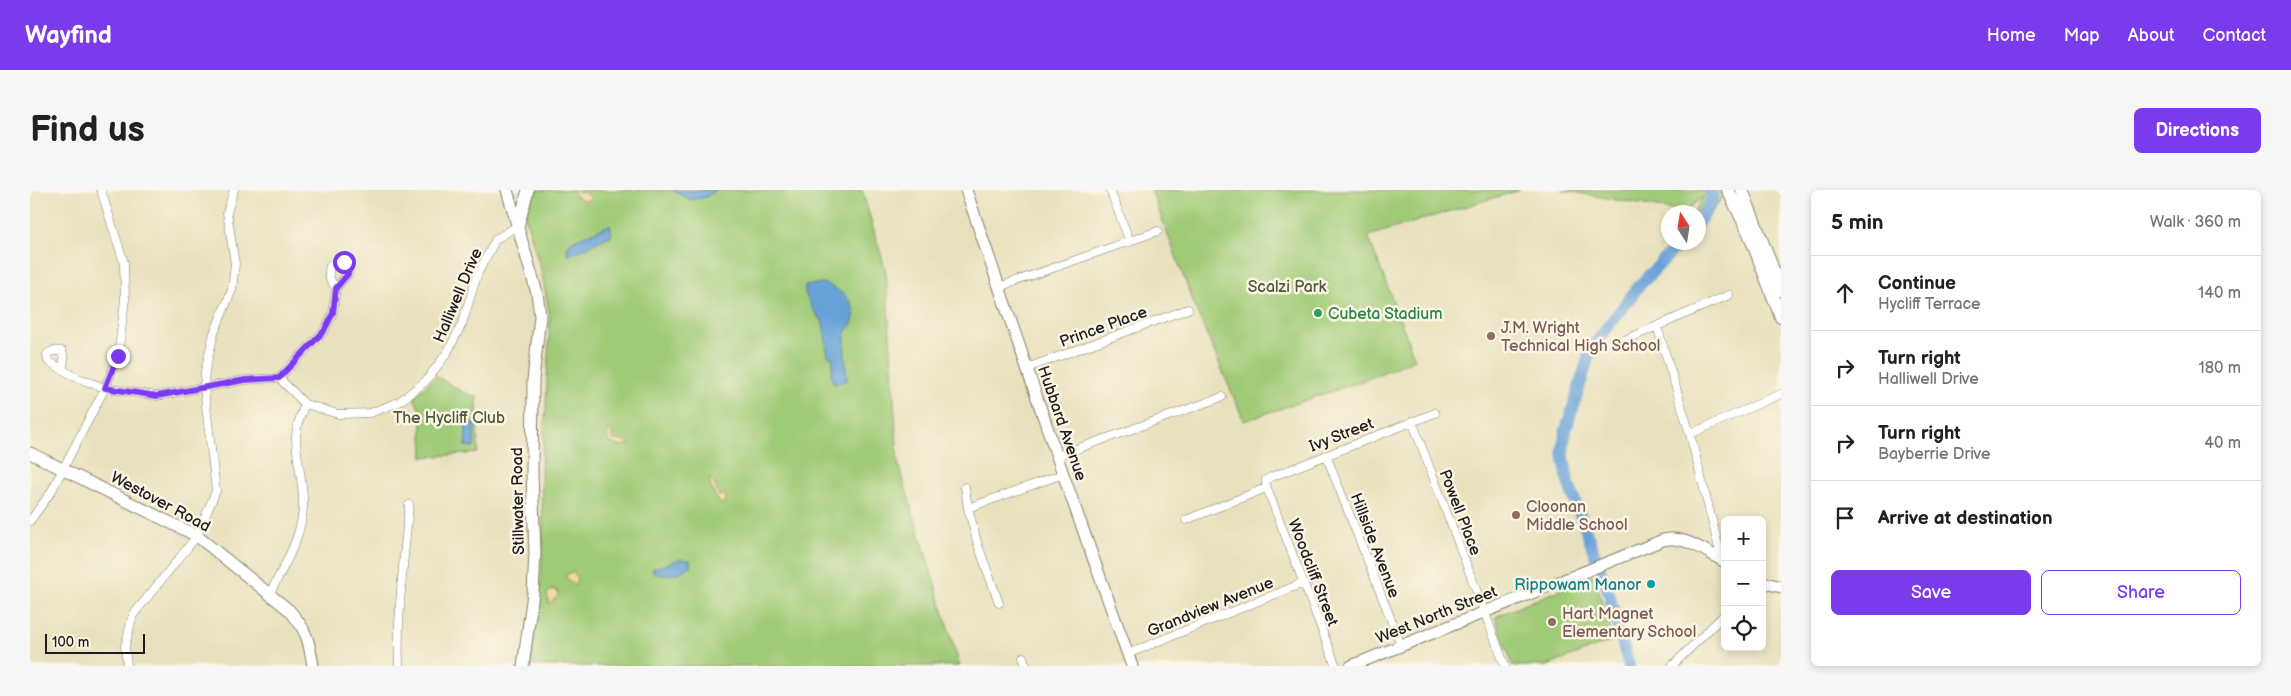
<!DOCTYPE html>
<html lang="en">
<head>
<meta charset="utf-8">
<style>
  body { margin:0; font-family:"Balsamiq Sans",sans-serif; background:#f6f6f6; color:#202124 }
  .controls { position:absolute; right:15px; bottom:15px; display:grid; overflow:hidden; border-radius:8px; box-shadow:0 2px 8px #0003 }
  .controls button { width:45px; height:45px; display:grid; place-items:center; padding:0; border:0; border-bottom:1px solid #e0e0e0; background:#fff; color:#202124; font:25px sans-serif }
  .compass { position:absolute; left:1631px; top:15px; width:45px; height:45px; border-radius:50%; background:#fff; box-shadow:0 2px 8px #0003; rotate:348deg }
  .scale { position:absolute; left:15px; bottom:12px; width:100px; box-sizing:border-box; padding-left:5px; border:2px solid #1c1c1c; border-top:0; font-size:14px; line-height:18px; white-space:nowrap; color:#1c1c1c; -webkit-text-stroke:4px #fcf5e5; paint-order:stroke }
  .stop { position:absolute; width:15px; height:15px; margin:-11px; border:4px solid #7c3aed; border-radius:50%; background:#fff }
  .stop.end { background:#7c3aed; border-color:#fff; box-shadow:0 1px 5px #0008 }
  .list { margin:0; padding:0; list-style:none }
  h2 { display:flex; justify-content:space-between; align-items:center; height:65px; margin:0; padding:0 20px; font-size:21px }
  h2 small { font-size:16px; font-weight:400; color:#757577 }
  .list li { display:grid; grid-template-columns:32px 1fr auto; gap:15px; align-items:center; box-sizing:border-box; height:75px; padding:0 20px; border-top:1px solid #e0e0e0 }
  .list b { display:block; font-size:19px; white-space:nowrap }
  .list p { margin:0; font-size:16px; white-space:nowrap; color:#757577 }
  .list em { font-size:16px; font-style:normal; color:#757577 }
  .actions { display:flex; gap:10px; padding:15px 20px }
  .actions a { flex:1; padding:11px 0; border:1px solid #7c3aed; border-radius:8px; text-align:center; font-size:18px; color:#7c3aed }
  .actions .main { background:#7c3aed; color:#fff }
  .icon { flex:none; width:28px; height:28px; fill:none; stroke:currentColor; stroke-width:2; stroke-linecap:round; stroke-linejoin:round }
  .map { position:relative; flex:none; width:1751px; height:476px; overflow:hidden; border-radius:8px }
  header { display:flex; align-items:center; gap:30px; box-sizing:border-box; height:70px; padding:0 25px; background:#7c3aed; color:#fff }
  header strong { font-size:24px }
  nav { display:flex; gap:28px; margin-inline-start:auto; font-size:18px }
  .intro { display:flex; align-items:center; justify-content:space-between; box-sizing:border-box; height:120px; padding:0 30px }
  h1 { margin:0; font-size:35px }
  .button { padding:12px 22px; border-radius:8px; background:#7c3aed; color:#fff; font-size:18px; font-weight:700 }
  main { display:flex; gap:30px; padding:0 30px }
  aside { flex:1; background:#fff; border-radius:8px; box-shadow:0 2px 8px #0003 }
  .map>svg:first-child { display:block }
  .green { fill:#a0cb77; stroke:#5e744a }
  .sand { fill:#eeda9e; stroke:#857b5d }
  .water { fill:#69a2d8; stroke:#425f7a }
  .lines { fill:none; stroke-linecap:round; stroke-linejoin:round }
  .river { stroke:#69a2d8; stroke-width:12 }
  .street-casing { stroke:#827e6c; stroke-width:9 }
  .secondary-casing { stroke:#827e6c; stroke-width:13 }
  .primary-casing { stroke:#827e6c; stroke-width:14 }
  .street { stroke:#fff; stroke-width:8 }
  .secondary { stroke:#fff; stroke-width:11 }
  .primary { stroke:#fff; stroke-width:12 }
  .route { stroke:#7c3aed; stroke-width:6 }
  .leisure-dot { fill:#2e9e5b; stroke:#fcf5e5; stroke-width:2 }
  .education-dot { fill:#8d6e63; stroke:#fcf5e5; stroke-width:2 }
  .culture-dot { fill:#0f9aa8; stroke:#fcf5e5; stroke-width:2 }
  .labels { text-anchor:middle; stroke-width:5; stroke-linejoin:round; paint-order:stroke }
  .park-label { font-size:16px; fill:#4a593c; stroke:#fcf5e5 }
  .street-label { font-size:16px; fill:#1c1c1c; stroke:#fcf5e5 }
  .leisure-label { font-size:16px; fill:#27864d; stroke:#fcf5e5; text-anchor:start }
  .education-label { font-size:16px; fill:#785e54; stroke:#fcf5e5; text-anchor:start }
  .culture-label { font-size:16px; fill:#0d838f; stroke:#fcf5e5; text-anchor:end }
</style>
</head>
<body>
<header>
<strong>Wayfind</strong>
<nav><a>Home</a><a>Map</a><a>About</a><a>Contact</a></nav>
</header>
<div class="intro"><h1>Find us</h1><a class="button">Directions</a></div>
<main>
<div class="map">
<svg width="1751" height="476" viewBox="0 0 1751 476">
  <rect width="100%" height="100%" fill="#fcf5e5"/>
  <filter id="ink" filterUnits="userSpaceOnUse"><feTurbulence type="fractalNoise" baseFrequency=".02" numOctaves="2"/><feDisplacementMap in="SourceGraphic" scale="10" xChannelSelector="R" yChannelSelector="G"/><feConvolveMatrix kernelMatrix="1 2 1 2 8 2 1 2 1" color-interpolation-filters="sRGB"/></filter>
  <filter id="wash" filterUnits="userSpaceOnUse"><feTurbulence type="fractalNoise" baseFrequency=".0096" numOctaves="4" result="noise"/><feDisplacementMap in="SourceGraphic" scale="20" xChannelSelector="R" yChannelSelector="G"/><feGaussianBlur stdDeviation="1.12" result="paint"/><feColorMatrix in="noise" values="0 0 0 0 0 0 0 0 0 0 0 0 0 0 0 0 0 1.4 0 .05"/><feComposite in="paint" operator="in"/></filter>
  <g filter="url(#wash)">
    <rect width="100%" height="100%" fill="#e9e1bd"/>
    <path class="green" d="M507,0H832L856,82L868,274L930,476H500L511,396L513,343L511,281L516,216L520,126L511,80L495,25Z
      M1121,0H1490L1338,46L1385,169L1335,190L1214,231L1167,122Z
      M1532,0H1692L1694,5L1669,41L1668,22H1664L1674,6L1654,22Z
      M406,186L433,202L447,207L448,263L393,267L391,223L384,207Z
      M1564,385L1583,450L1517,476H1483L1465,427Z"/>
    <path class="sand" d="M542,0H546L549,3L553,2L562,8L556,11L545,6Z
      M579,240L581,241L583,250L597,251L600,254L590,256L581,253L577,247Z
      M680,288L683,291L689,306L695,304L696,308L692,315C687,309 678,296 680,288Z
      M542,382L547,388L545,396L536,388V385Z
      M523,399L528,402V406L519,414L517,404Z"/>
    <path class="water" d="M642,0H686L676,7L661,10Z
      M580,35L582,45L542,64H537L538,56L542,51Z
      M792,93C805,96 826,110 824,127C824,134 816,139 815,147C814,161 816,176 817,190L804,194L801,186L803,168L798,166L793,132L782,118L775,103V96Z
      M436,234H445L444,257L435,256Z
      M650,369L660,370V377C649,384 634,388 623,382L622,379Z"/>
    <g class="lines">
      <path class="river" d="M1668,33L1683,9L1680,0
        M1599,476L1578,400L1538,292L1533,262L1535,243L1561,159L1608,97L1651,52"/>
    </g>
  </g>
  <g filter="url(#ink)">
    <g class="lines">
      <g class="street-casing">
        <path id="street" d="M1080,0L1100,52
          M969,97L1128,41
          M1627,136L1660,244L1692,370
          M1588,153L1699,105
          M33,178L34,169L32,161H22L17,164L18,171L45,187L75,198L127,206L215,190L249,188L275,214L308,224L340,223L369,212L396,191L417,163L432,134L447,85L466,49L489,35
          M997,178L1158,119
          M249,188L294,141L303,123L306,98L318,84L319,79L312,71L300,76C297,86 300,90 306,98
          M1382,231L1475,476
          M1660,244L1751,204
          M1296,265L1371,455
          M1027,266L1192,207
          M935,297L938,318L1033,284
          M938,318L948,355L969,413
          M1156,330L1236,298
          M0,331L21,302L75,198L88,166L95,109L94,73L71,0
          M239,405C255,374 275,343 273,308C272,287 266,267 266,247C266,235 271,224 275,214
          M1097,464L1273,393
          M993,467L996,476
          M97,476L95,456L103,425L167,346L186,301L174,198L175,181L184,143L202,100L205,74L197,22L204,0
          M369,476C367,421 374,369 379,315
          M1306,476L1236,296V290L1241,287L1405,223
          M1642,476L1695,424"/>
      </g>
      <g class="secondary-casing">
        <path id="secondary" d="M477,0L507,103L510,126L503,190L502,284L505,362L503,403L493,476
          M936,0L1033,284L1102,476
          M489,33L498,0
          M0,263L167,346L259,420C277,440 279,451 283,476
          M1732,392L1751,397
          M1321,476L1633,350C1655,345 1677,362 1695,372"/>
      </g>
      <g class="primary-casing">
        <path id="primary" d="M1698,0L1719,43L1751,127
          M1712,0L1751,100"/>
      </g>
      <use href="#street" class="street"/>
      <use href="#secondary" class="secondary"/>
      <use href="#primary" class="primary"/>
    </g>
  </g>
  <g class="lines" filter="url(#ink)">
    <path class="route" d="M88,166L75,198L127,206L215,190L249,188L294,141L303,123L306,98L318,84L319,78L314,72"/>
  </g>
  <circle class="leisure-dot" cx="1288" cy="123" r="5"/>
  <g class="education-dot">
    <circle cx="1461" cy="146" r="5"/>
    <circle cx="1486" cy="325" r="5"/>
    <circle cx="1522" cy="432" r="5"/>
  </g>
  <circle class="culture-dot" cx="1621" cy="394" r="5"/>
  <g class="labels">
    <g class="park-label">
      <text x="1257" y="102">Scalzi Park</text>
      <text x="419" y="233">The Hycliff Club</text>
    </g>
    <g class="street-label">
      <text transform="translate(427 105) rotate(-67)" y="6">Halliwell Drive</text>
      <text transform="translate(1073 136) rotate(-20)" y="6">Prince Place</text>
      <text transform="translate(1033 233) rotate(71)" y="6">Hubbard Avenue</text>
      <text transform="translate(1311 244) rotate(-21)" y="6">Ivy Street</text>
      <text transform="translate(131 311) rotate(28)" y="6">Westover Road</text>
      <text transform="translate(487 311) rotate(-91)" y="6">Stillwater Road</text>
      <text transform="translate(1431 322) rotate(69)" y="6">Powell Place</text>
      <text transform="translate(1346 355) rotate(69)" y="6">Hillside Avenue</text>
      <text transform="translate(1284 382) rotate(69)" y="6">Woodcliff Street</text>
      <text transform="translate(1180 416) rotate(-22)" y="6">Grandview Avenue</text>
      <text transform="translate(1406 424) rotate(-22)" y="6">West North Street</text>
    </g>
    <g class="leisure-label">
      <text x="1298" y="129">Cubeta Stadium</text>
    </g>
    <g class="education-label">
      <text x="1471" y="143">J.M. Wright<tspan x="1471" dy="18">Technical High School</tspan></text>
      <text x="1496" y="322">Cloonan<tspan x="1496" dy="18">Middle School</tspan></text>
      <text x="1532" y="429">Hart Magnet<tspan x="1532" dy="18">Elementary School</tspan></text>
    </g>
    <g class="culture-label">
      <text x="1611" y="400">Rippowam Manor</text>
    </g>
  </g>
</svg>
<div class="controls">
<button>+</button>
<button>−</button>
<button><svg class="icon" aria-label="locate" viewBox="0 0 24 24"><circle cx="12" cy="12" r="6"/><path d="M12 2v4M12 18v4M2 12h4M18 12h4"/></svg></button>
</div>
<svg class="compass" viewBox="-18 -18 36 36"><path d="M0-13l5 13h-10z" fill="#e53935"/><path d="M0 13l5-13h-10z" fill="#757577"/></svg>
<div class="scale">100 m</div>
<div class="stop" style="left:314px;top:72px"></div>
<div class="stop end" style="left:88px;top:166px"></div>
</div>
<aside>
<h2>5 min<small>Walk · 360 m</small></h2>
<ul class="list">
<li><svg class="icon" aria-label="ahead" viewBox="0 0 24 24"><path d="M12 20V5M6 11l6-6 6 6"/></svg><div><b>Continue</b><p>Hycliff Terrace</p></div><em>140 m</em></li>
<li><svg class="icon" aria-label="right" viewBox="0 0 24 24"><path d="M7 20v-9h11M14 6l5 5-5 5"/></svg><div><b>Turn right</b><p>Halliwell Drive</p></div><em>180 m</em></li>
<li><svg class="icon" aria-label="right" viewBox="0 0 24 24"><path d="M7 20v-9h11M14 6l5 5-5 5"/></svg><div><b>Turn right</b><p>Bayberrie Drive</p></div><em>40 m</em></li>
<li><svg class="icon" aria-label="arrive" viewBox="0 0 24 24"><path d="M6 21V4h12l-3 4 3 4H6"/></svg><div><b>Arrive at destination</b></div></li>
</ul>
<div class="actions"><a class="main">Save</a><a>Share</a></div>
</aside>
</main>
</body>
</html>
